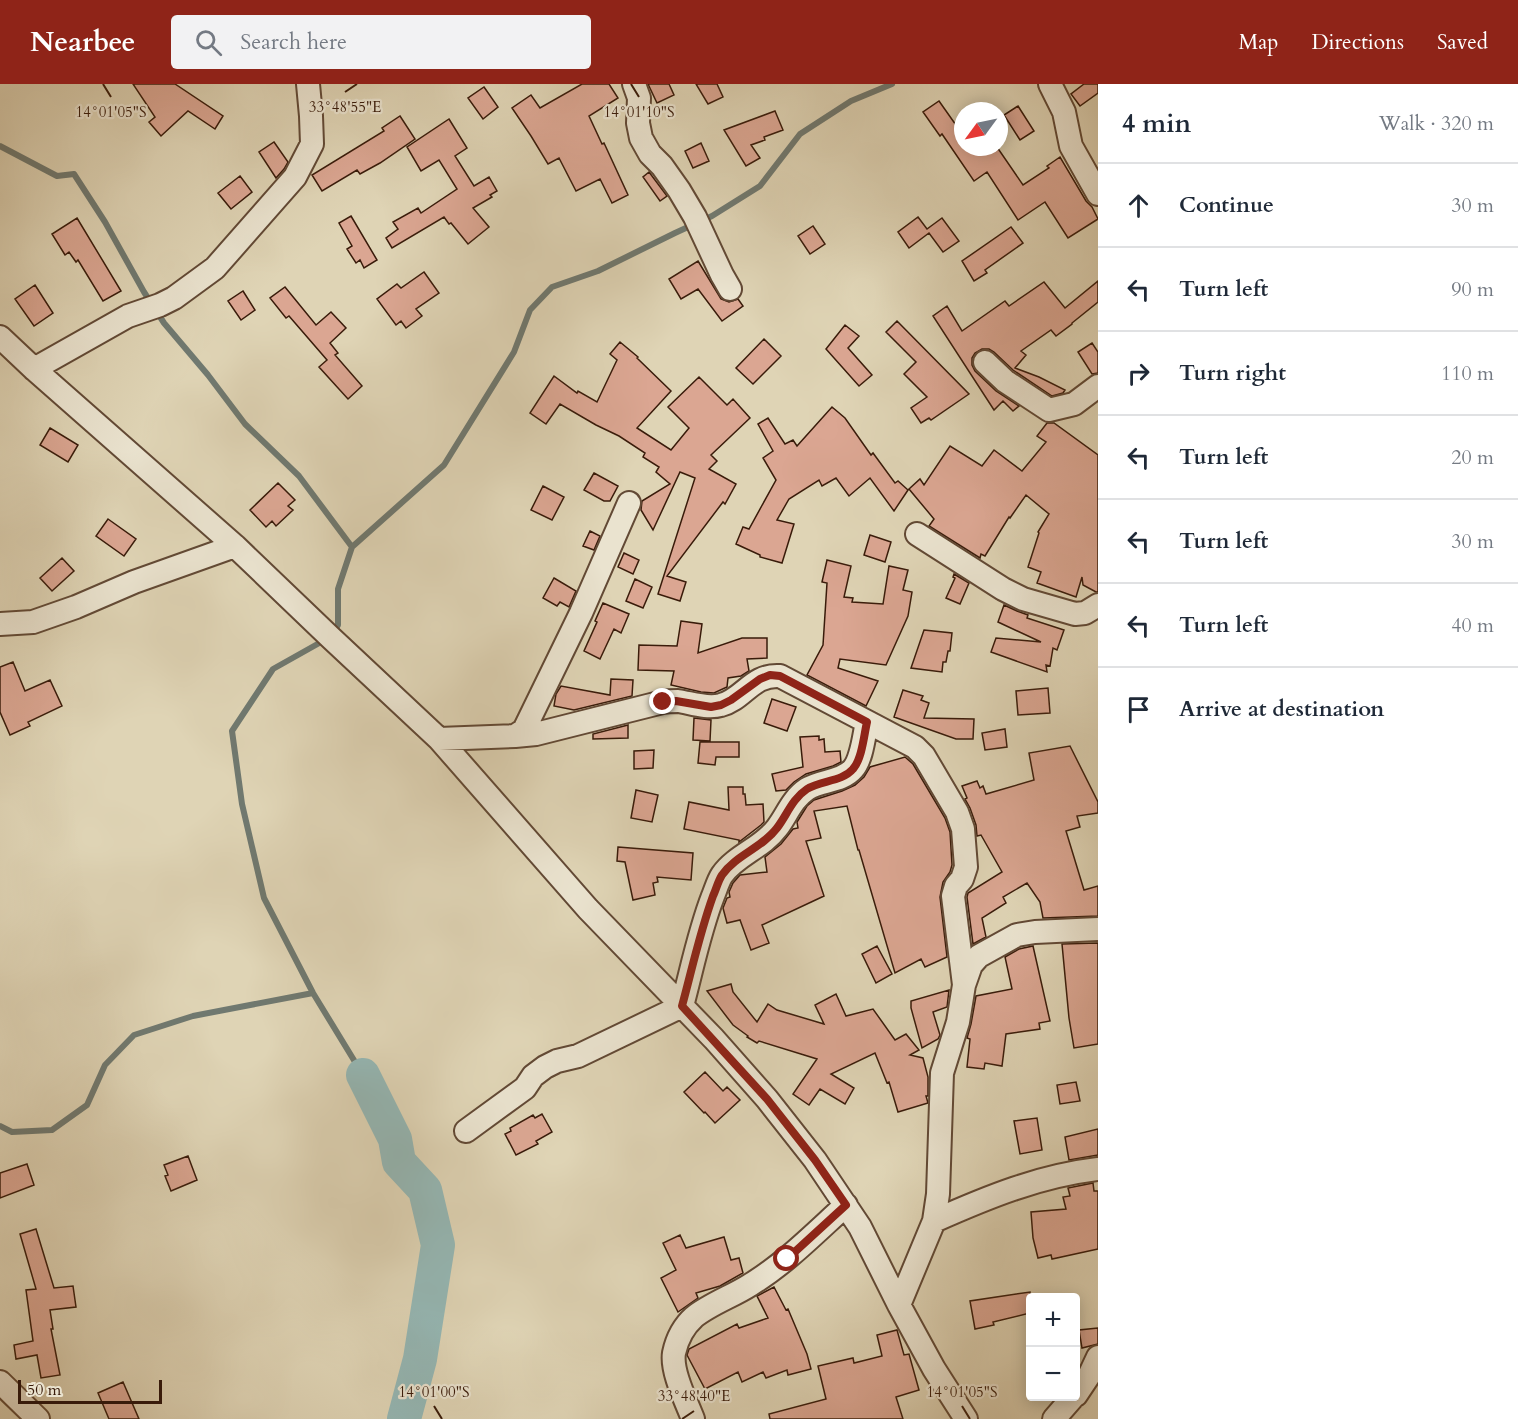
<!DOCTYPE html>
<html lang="en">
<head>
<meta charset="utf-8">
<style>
  body { margin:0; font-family:Cardo,serif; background:#f2f2f3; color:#1f2937 }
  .controls { position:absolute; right:18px; bottom:18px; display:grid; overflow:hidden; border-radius:6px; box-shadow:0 3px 15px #0003 }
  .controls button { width:54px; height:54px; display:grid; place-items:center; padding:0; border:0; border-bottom:2px solid #e0e1e3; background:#fff; color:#1f2937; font:30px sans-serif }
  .compass { position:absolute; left:954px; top:18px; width:54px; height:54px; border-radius:50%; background:#fff; box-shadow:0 3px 15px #0003; rotate:237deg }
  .scale { position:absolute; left:18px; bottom:15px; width:144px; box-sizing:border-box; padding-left:6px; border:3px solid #391b0a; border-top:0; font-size:16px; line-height:21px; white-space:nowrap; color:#391b0a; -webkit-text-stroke:4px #eae3cf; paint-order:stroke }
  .stop { position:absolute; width:18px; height:18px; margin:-14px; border:4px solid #8f2418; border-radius:50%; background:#fff }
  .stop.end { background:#8f2418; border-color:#fff; box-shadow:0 2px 6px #0008 }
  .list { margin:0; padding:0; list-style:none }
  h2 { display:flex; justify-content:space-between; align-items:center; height:78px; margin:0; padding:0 24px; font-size:26px }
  h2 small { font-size:20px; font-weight:400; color:#747a83 }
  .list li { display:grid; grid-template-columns:39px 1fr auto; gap:18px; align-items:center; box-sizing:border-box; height:84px; padding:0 24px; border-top:2px solid #e0e1e3 }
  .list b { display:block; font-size:22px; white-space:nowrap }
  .list em { font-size:20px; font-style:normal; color:#747a83 }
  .icon { flex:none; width:33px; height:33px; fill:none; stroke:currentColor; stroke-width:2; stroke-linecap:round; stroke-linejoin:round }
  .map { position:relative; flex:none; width:1098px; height:1335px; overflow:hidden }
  header { display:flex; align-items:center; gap:36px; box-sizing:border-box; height:84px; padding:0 30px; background:#8f2418; color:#fff }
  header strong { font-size:28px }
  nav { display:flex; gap:33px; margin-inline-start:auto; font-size:21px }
  .search { width:420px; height:54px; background:#f2f2f3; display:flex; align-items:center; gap:15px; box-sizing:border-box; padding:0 21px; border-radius:6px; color:#747a83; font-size:22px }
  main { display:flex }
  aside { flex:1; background:#fff }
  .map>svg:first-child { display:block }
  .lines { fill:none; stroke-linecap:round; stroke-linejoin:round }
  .stream { stroke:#707970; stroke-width:6 }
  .river { stroke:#95b7b4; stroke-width:34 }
  .building { fill:#dba692; stroke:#391b0a; stroke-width:1.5 }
  .minor-casing { stroke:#624935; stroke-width:26 }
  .minor { stroke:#eae3cf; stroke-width:22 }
  .route { stroke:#8f2418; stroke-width:8 }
  .ticks { fill:none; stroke:#391b0a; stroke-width:2 }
  .ticks-label { font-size:15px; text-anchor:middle; fill:#391b0a; stroke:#eae3cf; stroke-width:4.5; stroke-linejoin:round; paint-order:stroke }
</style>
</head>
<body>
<header>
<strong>Nearbee</strong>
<div class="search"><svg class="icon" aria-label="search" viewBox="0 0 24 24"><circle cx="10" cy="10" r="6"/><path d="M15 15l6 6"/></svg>Search here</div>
<nav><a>Map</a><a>Directions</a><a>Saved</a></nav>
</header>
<main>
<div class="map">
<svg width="1098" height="1335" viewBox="0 0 1098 1335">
  <rect width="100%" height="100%" fill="#dfd4b5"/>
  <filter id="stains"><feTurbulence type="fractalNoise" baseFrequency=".00333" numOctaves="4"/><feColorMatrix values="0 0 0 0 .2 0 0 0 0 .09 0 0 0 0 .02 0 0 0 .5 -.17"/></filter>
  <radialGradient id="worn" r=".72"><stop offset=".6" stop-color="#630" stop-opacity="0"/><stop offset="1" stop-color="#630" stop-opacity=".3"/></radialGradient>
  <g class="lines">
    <path class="stream" d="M0,62L57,92L74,90L105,138L144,208L164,239L208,291L245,340L299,392L352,463
      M363,991L313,909L264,814L242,720L232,647L273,585L330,553L338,541V505L352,463L444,381L514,268L530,226L552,203L598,187L675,149L712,132L760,102L800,50L851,17L892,0
      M0,1042L12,1048L52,1046L87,1021L105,981L134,951L193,932L313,909"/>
    <path class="river" d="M363,991L395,1055L399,1078L425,1106L438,1161L420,1275L404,1335"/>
  </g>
  <path class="building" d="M133,0H175L223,32L215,45L188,27L161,52L149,38L155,33Z
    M582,0H609L618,14L589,32L602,60L604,59L628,111L612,119L600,95L576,107L559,74L548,80L531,52L512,24L531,11L540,24Z
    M648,0H669L674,11L657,19Z
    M696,0H717L723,13L708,20Z
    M1084,0H1098V9L1080,22L1071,10Z
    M484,3L498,23L483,35L468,14Z
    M939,17L963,51V63H997L1023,101L1049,84L1047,82L1060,73L1086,117L1092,123L1098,135L1068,154L1045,118L1018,136L987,88L974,97L942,50L940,52L923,28Z
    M1018,22L1034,47L1020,56L1004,31Z
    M775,27L783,46L764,53L765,56L751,61L760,74L746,82L724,46Z
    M400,32L415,55L380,79L360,90L357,86L322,107L312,91L384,47L382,44Z
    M449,35L467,64L455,72L474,102L489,93L497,107L490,111L492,113L473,124L489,143L468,160L451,139L449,140L444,133L392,164L386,154L398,145L393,138L418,124L421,129L457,105L439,76L421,87L407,63Z
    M274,58L288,78L284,85L276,94L259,68Z
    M701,59L709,77L693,84L685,67Z
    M649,88L667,112L660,117L643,93Z
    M240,92L252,108L231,125L218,109Z
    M351,132L377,176L364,184L360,176L356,179L347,165L352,162L339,139Z
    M918,133L927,145L942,134L959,157L943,168L929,149L909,164L898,148Z
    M77,134L121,207L103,217L78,176L76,178L69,168L65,171L52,150Z
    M813,142L825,160L810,170L798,152Z
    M1011,143L1023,159L985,186L987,189L974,197L962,177Z
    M698,177L721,215L729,218L738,215L743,222L722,237L698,205L681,215L669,195Z
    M424,188L439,209L416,225L422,232L406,244L401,237L396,241L377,215L397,200L401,204Z
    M1098,197V218L1072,239V240L1056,252L1051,246L1021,267L1026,271L1015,284L1039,293L1065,306L1063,309L1052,312L1013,286L994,268L989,265H982L975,269L972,274V281L975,287L996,307L1019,322L1013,327L1003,317L994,326L933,232L947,222L962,247L1005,217L1009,222L1044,198L1065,224Z
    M35,201L53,229L34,242L15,215Z
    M285,203L316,241L331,228L346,244L330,259L338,269L335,271L362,302L348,315L319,283L327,276L289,232L286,234L270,214Z
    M243,207L255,226L241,236L228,217Z
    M897,237L969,310L931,336L929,334L921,339L911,324L927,313L904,290L916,278L886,248Z
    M845,241L859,252L848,264L872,291L859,302L826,265Z
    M764,255L781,272L753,300L736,284Z
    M620,258L638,273L637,274L671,307L637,344L671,366L689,344L668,323L699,293L727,321L733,315L750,334L711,371L717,377L709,385L736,400L725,420L723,418L667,492L686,498L680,517L658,510L695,394L680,388L653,446L641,426L642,417L670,400L656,388L659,383L643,373L645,369L619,352L596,341L560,320L546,340L530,329L554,292L577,309L578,307L597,318L617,276L610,270Z
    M1092,259L1098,268V289L1092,290L1078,268Z
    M832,323L845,334L871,371L873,369L895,399L898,397L908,406L894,427L870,394L849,412L836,394L822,402L819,396L789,415L777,436L794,440L782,479L760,473V471L736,460L743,443L749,445L776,396L763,374L773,367L758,340L768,334L785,360L793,356L797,362Z
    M1047,339H1054L1098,371V508H1096L1083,501L1082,493L1076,513L1037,499L1041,488L1028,483L1039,449L1038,448L1049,430L1026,411L1010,434L1009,433L985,472L981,470L980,474L929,442L934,435L909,405L920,395L924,401L950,362L982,382L994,366L1022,387L1046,358L1037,352Z
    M50,344L78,361L68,378L40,361Z
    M594,389L618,402L610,417H604L584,406Z
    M278,399L295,416L288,422L293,426L276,442L272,437L266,443L250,426Z
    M543,402L564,413L552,436L531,426Z
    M108,435L136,455L124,472L96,452Z
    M590,447L600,452L594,466L583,462Z
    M870,451L891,458L885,478L864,471Z
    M624,469L639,476L633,490L618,483Z
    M62,474L74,487L52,507L40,494Z
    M827,476L851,482L844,513L853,514L852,518L883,520L889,482L908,486L903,506L912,508L908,532L886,581L840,575L838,584L878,597L866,622L807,591L823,561L827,499L822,498Z
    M954,490L969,499L960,520L946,514L955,494L953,493Z
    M554,494L576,507L569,523L560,518L557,522L543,514Z
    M635,495L652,503L643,524L626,517Z
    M603,519L629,530L621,549L614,545L600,575L584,567L597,538L595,537Z
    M1004,521L1017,527L1028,531L1027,534L1064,546L1057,566L1053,564L1050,582L1046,581L1047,588L991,568L996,554L1041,558L998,538Z
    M681,537L702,540L698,569L742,554H767V574L747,575L749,587L741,592L728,594L727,603L714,609L701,608L671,601L674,587L638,586L639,561L677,562Z
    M924,546L952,549L950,567H948L946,578H943L942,588L911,584Z
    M13,578L25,607L50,596L62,622L28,638L30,642L10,651L0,628V583Z
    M611,595L633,596L632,612L574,626L554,622L556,610L561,602L610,611Z
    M1048,604L1050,629L1018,631L1016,607Z
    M903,606L923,612L921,616L929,619L924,634L974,635L973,655H956L894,633Z
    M772,615L796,623L787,647L764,639Z
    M694,634L711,636L710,657L693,656Z
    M628,641V654L593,655V650Z
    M1005,645L1007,663L985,666L982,649Z
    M819,652V656L824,655L825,668L840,667L841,678L833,682L806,690L794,698L786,706L776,707L772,690L803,683L800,653Z
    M700,658H739V673H716L715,681L698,679Z
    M1070,662L1098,718V729L1077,732L1080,743L1066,747L1084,806L1098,802V832L1043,834L1040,818L1027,799L1003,813L1006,819L982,834L986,853L973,860L967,813L968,809L1002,788L981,751L977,752L976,741L970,724L965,715L967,714L962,702L977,697L980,704L983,702L986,710L1034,696L1029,669Z
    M654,666L653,684L634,685V667Z
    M905,673L913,680L945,734L950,748L952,781L950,788L943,798L940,813L947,873L925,883L921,875L895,889L859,766H858L847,722L814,727L821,754L806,757L824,812L762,841L769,859L751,866L740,836L727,839L723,824L727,814L730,813L729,808L733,799L740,791L767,788L765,773L781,760L793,745L798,744L797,738L807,722L814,716L842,707L855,701L864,693L870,683Z
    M728,703H743V710H745L746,721L763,720L764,738L761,741L739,758V756L684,745L689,718L729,726Z
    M636,706L658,711L652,738L631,734Z
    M618,763L693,769L691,796L657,793L658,798L653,799L655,811L633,816L625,778L617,777Z
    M1098,859V960L1074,964L1069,934L1062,860Z
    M877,862L892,890L876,899L862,870Z
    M1033,862L1050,937L1039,939L1040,945L1006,950L1002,982L985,979L984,985L967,983L970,955L967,954L971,940L976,912L1012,905L1005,873L1019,865Z
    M731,900L733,908L757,938L768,920L777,926L824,940L815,921L836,910L846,932L873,925L895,956L906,950L919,966L910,971L923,974L928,993V1012H926L928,1019L898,1028L889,998L887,999L875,969L831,990L854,1004L845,1020L820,1005L809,1021L793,1010L817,975L759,957L757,959L747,953L748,952L733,941L707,907Z
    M949,906L947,923L933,928L940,951L938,955L922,964L911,924V917Z
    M705,988L723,1007L727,1003L740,1016L715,1039L705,1028L704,1029L684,1008Z
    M1076,998L1080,1017L1060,1020L1057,1001Z
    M542,1030L552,1048L536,1057L538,1060L516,1071L505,1050L511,1047L510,1044L533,1031L535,1034Z
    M1037,1034L1042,1066L1020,1070L1014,1037Z
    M1098,1045V1071L1069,1076L1065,1053Z
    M188,1072L197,1096L171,1107L165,1092L168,1091L164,1081Z
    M27,1080L34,1101L0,1114V1089Z
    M1093,1099L1094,1107H1098V1165L1052,1175L1051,1171L1038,1174L1033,1154L1031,1128L1066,1125L1063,1113L1070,1112L1068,1104Z
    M36,1145L54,1204L73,1202L76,1223L50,1226L53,1245H51L60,1291L41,1294L37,1271L16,1275L14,1261L33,1257L26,1206L36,1205L20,1150Z
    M680,1151L686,1164L724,1153L731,1176L739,1174L743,1189L720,1202L696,1209L698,1214L678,1228L661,1194L676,1186L663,1159Z
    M774,1203L786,1226L788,1225L807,1270L811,1285L788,1291L787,1286L766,1294L763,1288L742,1298L738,1288L705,1305L687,1271L689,1265L737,1240L739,1244L768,1234L757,1212Z
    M1030,1208V1229L993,1238L994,1241L975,1245L970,1217Z
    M1098,1244V1260L1082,1264L1079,1246Z
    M897,1246L904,1271L909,1270L919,1306L896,1313L903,1335H770L769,1330L826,1315L818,1282L853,1274L854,1279L882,1272L877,1251Z
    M123,1298L139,1335H109L98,1309Z"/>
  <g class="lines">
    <g class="minor-casing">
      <path id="minor" d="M634,0L639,14L638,39L641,54L650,70L662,82L679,106L695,133L722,191L730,205
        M1050,0L1064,28L1071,62L1098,110
        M0,253L34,285L235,462L330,553L439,655L588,825L714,955L767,1015L815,1076L860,1143L899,1221L934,1285L966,1335
        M985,278L1005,297L1049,326L1074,320L1098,302
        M34,285L128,232L160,221L174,214L215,184L295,93L312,60L311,32L308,0
        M917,450L1003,505L1023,515L1075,530L1085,529L1098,521
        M0,540L33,538L76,523L134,498L235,462
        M515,652L536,650L663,618C668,617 673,617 678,617C691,619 707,625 721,621C744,615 752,590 780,592L915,663L924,672L957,728L963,745L966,783L962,795L956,802L953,812L964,901
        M439,655L515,652L524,646L581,529L629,419
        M466,1047L525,1004L533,992L545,983L557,977L578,972L682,922C692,885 699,848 713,812C716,805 718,797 722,791C736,771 762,764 777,744C787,731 792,715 807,705C821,696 842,698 853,685C862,675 864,651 867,638
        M934,1137C988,1113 1039,1092 1098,1085
        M899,1221L934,1137L938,1110L942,989L958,938L964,901L971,881L979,872L1017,851L1035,848L1098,845
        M0,1298L38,1335
        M1076,1311L1090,1290L1098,1273
        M693,1335C686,1317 671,1287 674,1269C677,1255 684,1242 694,1233C710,1220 733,1212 750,1201C786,1179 815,1149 846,1121
        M1054,1335L1074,1312"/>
    </g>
    <use href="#minor" class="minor"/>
  </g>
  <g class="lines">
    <path class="route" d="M663,618L676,617L711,623L721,621L731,616L760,595L770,591L780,592L867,638C864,651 862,675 853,685C842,698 821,696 807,705C792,715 787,731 777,744C762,764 736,771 722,791C718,797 716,806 713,812C700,848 692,885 682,922L767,1015L815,1076L846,1121L787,1175"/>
  </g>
  <path class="ticks" d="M103,0L111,13M631,0L639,13M345,8L357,0M434,1322L442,1335M962,1322L970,1335M682,1335L694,1327"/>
  <g class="ticks-label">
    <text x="345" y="28">33°48'55"E</text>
    <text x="111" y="33">14°01'05"S</text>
    <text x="639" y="33">14°01'10"S</text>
    <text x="434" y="1313">14°01'00"S</text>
    <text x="962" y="1313">14°01'05"S</text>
    <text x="694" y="1317">33°48'40"E</text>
  </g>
  <rect width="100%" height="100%" filter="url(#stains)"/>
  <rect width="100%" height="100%" fill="url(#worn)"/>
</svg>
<div class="controls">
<button>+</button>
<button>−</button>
</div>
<svg class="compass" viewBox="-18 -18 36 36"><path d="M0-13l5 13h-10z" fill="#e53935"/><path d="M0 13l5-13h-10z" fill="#747a83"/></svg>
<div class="scale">50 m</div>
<div class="stop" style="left:787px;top:1175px"></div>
<div class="stop end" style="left:663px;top:618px"></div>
</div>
<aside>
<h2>4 min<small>Walk · 320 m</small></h2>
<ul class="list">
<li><svg class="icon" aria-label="ahead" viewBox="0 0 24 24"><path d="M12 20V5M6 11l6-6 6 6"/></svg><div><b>Continue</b></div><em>30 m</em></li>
<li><svg class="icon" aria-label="left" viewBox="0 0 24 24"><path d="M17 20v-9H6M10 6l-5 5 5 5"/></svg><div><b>Turn left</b></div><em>90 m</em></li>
<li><svg class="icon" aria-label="right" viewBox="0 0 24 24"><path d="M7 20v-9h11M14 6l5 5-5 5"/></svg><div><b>Turn right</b></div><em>110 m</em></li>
<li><svg class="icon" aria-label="left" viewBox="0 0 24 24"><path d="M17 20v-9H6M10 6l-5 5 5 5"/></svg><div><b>Turn left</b></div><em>20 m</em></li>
<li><svg class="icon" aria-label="left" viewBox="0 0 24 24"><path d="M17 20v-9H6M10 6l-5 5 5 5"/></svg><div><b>Turn left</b></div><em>30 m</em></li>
<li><svg class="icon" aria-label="left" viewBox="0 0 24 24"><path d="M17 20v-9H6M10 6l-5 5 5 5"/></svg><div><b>Turn left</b></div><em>40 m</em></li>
<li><svg class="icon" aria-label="arrive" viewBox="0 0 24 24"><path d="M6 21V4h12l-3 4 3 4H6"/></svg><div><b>Arrive at destination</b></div></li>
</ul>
</aside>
</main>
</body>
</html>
